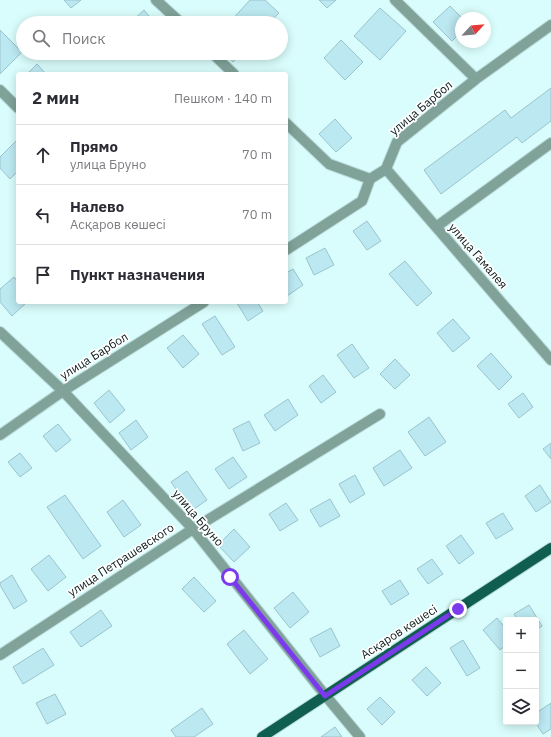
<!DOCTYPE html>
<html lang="ru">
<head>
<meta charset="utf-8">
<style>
  body { margin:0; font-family:"IBM Plex Sans",sans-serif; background:#f7f7f7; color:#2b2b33 }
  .controls { position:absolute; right:12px; bottom:12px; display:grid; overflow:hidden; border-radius:4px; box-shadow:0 2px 10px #0003 }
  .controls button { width:36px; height:36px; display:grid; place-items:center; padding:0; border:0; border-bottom:1px solid #e1e1e2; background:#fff; color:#2b2b33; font:20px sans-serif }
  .compass { position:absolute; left:455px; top:12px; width:36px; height:36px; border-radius:50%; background:#fff; box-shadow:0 2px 10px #0003; rotate:64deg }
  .stop { position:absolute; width:12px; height:12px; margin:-9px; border:3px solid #7c3aed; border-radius:50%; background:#fff }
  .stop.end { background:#7c3aed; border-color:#fff; box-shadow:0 1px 4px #0008 }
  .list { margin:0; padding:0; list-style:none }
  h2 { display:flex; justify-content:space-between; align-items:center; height:52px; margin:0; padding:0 16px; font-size:17px }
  h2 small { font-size:13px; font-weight:400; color:#7c7c81 }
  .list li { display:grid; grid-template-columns:26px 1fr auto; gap:12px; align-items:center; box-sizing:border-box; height:60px; padding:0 16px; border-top:1px solid #e1e1e2 }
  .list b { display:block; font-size:15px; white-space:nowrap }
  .list p { margin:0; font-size:13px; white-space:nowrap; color:#7c7c81 }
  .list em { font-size:13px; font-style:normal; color:#7c7c81 }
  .icon { flex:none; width:22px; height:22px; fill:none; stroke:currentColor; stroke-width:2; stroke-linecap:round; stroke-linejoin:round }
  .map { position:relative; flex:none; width:551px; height:737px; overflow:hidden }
  .search { position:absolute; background:#fff; box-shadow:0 2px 10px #0003; left:16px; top:16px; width:272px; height:44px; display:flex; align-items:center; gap:10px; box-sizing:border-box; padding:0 14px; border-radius:22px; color:#7c7c81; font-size:15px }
  .panel { position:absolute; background:#fff; box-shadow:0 2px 10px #0003; left:16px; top:72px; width:272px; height:232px; border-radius:4px }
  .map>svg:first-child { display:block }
  .building { fill:#bce8f1; stroke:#9ac4cd }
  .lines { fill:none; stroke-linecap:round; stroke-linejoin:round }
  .minor-casing { stroke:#b8d9d8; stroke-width:12 }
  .major-casing { stroke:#b8d9d8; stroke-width:12 }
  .minor { stroke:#80a299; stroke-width:10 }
  .major { stroke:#0f5e4f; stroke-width:10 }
  .route { stroke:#7c3aed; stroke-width:5 }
  .labels { text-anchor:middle; stroke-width:3.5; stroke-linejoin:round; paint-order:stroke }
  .street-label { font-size:12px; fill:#091b1b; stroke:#fff }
</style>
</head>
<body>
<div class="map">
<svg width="551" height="737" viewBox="0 0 551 737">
  <rect width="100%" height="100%" fill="#d9fdfc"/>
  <path class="building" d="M64,0H81L71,8Z
    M250,0H265L279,13L269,23H229Z
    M319,0H336L327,8Z
    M450,6L462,18L461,32L452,41L433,22Z
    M380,8L406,31L380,60L354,36Z
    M144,10L155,23H130Z
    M0,30L22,52L0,74Z
    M341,40L363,62L345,80L324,58Z
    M224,53H242L233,62Z
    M37,64L46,74H27Z
    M551,88V121L522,143L517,137L441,194L424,170L505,110L511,118Z
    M335,119L352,138L336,152L319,134Z
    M17,140L18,171L10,179L0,168V157Z
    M367,221L381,241L367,250L353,231Z
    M325,248L334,265L314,275L306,258Z
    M405,261L432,293L417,306L389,274Z
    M293,269L303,285L287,296L286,294V273Z
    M14,277L18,282V302H27L12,316L0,302V289Z
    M238,302H257L263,311L248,321L237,303Z
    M215,316L235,347L222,355L202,324Z
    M453,319L470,338L453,352L437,333Z
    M183,335L199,354L183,368L167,348Z
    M352,344L369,368L354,378L337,355Z
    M491,353L512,377L499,390L477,366Z
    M395,359L410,375L395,389L380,374Z
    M323,375L336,392L321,403L309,386Z
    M109,390L125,410L110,423L94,403Z
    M523,393L533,407L519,418L508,404Z
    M288,399L298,415L275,431L264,415Z
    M429,417L446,442L425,456L408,432Z
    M136,420L148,437L131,450L119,433Z
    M249,421L260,443L243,451L233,429Z
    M58,424L71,440L56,452L43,436Z
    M551,443V459L543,449Z
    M400,450L412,468L384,486L373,468Z
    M20,453L32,468L20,477L8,462Z
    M233,457L247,477L229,489L215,469Z
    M187,471L207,500L191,511L171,482Z
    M355,475L365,494L350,503L339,484Z
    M540,485L551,502L536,512L525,496Z
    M65,495L101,546L83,559L47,507Z
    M330,499L340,516L320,527L310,510Z
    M123,500L141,525L124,537L107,512Z
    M286,503L298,520L280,531L269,514Z
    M503,513L513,529L496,539L486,523Z
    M234,529L250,547L234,562L218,545Z
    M461,535L474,553L459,564L446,546Z
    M49,555L66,577L48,591L31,569Z
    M432,559L443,574L428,584L417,569Z
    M12,575L27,601L14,609L0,585V583Z
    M194,577L216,601L204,612L182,589Z
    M400,580L409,594L391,605L382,591Z
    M293,592L309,612L290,628L274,608Z
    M529,605L542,626L536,630V620H518L514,614Z
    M101,610L112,626L81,647L70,632Z
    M497,618L506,629V645L500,650L483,630Z
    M331,628L340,646L320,657L310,639Z
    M244,630L268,659L250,674L227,644Z
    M463,640L480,668L467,676L450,648Z
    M43,648L54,665L23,684L13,667Z
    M426,667L441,683L427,696L412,680Z
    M55,694L66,714L47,724L36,703Z
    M380,697L395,712L382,725L367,709Z
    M551,703V729L543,734L535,722L536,713Z
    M202,708L213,724L194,737H176L171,730Z
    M335,727L342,737H321Z"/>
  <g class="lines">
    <g class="minor-casing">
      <path id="minor" d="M156,0L181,23
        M395,0L476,79
        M212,53L234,74
        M0,90L18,108
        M286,123L329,164L370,179
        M386,169L551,360
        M436,227L551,143
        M286,250L362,201L370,179L386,169L397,142L476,79L551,25
        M0,332L63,391L193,529L325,695L360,737
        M0,435L63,391L204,302
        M0,655L193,529L380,414"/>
    </g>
    <g class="major-casing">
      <path id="major" d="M262,737L551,548"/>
    </g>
    <use href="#minor" class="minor"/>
    <use href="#major" class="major"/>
  </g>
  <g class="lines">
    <path class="route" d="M230,577L325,696L458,609"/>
  </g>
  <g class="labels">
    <g class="street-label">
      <text transform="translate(421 108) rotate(-40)" y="4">улица Барбол</text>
      <text transform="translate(478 256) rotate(49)" y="4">улица Гамалея</text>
      <text transform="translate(94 356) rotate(-32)" y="4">улица Барбол</text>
      <text transform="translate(198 518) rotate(49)" y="4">улица Бруно</text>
      <text transform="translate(121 560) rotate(-33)" y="4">улица Петрашевского</text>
      <text transform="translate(399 632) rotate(-33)" y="4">Асқаров көшесі</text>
    </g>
  </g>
</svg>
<div class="controls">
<button>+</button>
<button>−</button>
<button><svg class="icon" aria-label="layers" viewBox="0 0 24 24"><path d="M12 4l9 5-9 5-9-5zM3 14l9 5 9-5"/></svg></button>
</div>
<svg class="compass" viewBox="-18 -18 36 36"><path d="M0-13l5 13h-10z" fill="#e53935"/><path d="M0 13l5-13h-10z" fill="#7c7c81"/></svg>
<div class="stop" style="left:230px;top:577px"></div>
<div class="stop end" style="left:458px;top:609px"></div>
<div class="search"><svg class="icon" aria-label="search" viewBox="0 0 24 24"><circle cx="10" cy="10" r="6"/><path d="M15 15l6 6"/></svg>Поиск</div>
<section class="panel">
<h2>2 мин<small>Пешком · 140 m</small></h2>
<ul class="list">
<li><svg class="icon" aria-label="ahead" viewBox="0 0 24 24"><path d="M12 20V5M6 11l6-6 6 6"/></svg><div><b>Прямо</b><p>улица Бруно</p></div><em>70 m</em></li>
<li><svg class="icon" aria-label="left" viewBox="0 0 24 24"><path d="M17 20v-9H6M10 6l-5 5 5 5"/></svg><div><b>Налево</b><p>Асқаров көшесі</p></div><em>70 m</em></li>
<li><svg class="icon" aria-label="arrive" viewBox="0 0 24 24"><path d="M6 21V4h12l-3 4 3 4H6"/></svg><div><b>Пункт назначения</b></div></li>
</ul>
</section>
</div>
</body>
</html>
